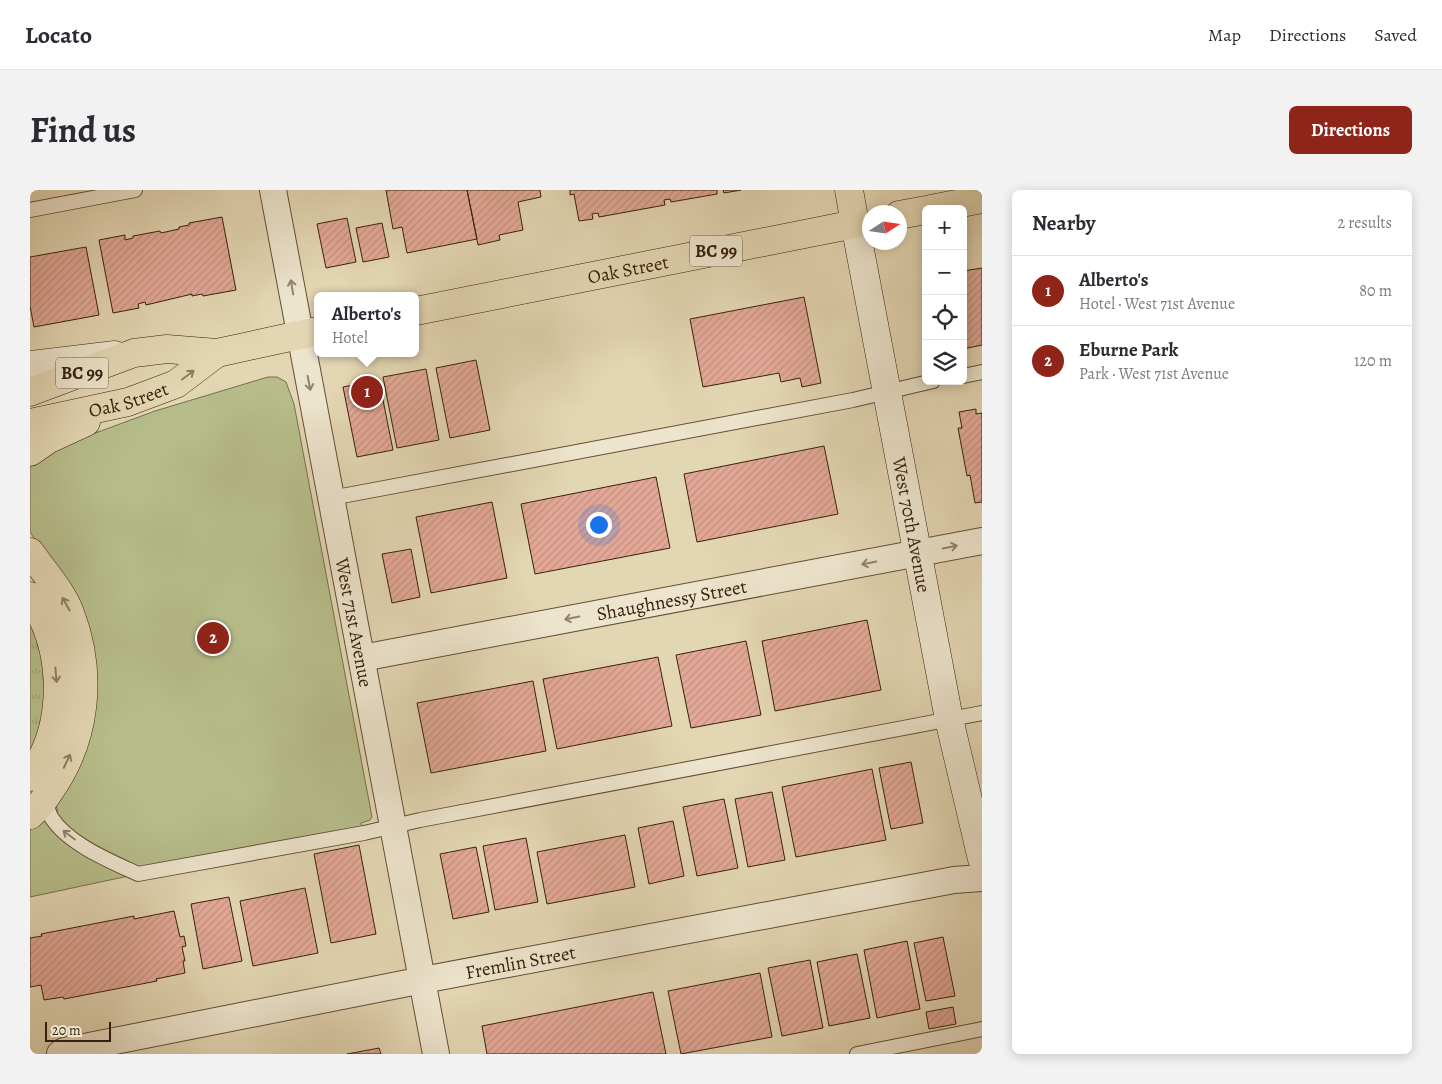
<!DOCTYPE html>
<html lang="en">
<head>
<meta charset="utf-8">
<style>
  body { margin:0; font-family:Alegreya,serif; background:#f2f2f3; color:#2b2b33 }
  .controls { position:absolute; right:15px; top:15px; display:grid; overflow:hidden; border-radius:8px; box-shadow:0 2px 12px #0003 }
  .controls button { width:45px; height:45px; display:grid; place-items:center; padding:0; border:0; border-bottom:1px solid #e1e1e2; background:#fff; color:#2b2b33; font:25px sans-serif }
  .compass { position:absolute; left:832px; top:15px; width:45px; height:45px; border-radius:50%; background:#fff; box-shadow:0 2px 12px #0003; rotate:78deg }
  .scale { position:absolute; left:15px; bottom:12px; width:66px; box-sizing:border-box; padding-left:5px; border:2px solid #37210d; border-top:0; font-size:14px; line-height:18px; white-space:nowrap; color:#37210d; -webkit-text-stroke:4px #ede4cd; paint-order:stroke }
  .you { position:absolute; left:568px; top:334px; width:18px; height:18px; margin:-12px; border:4px solid #fff; border-radius:50%; background:#1a73e8; box-shadow:0 0 0 8px #1a73e833 }
  .badge { display:grid; place-items:center; width:32px; height:32px; border-radius:50%; background:#8f2418; color:#fff; font-size:16px; font-weight:700 }
  .pin { position:absolute; translate:-50% -50%; border:2px solid #fff; box-shadow:0 1px 5px #0006 }
  .popup { position:absolute; left:284px; top:102px; width:105px; height:65px; box-sizing:border-box; display:grid; place-content:center; border-radius:8px; background:#fff; filter:drop-shadow(0 1px 4px #0005); font-size:16px; white-space:nowrap; color:#7c7c81 }
  .popup b { font-size:19px; color:#2b2b33 }
  .popup::after { content:''; position:absolute; left:50%; top:100%; margin-left:-10px; border:10px solid transparent; border-top-color:#fff }
  .list { margin:0; padding:0; list-style:none }
  h2 { display:flex; justify-content:space-between; align-items:center; height:65px; margin:0; padding:0 20px; font-size:21px }
  h2 small { font-size:16px; font-weight:400; color:#7c7c81 }
  .list li { display:grid; grid-template-columns:32px 1fr auto; gap:15px; align-items:center; box-sizing:border-box; height:70px; padding:0 20px; border-top:1px solid #e1e1e2 }
  .list b { display:block; font-size:19px; white-space:nowrap }
  .list p { margin:0; font-size:16px; white-space:nowrap; color:#7c7c81 }
  .list em { font-size:16px; font-style:normal; color:#7c7c81 }
  .icon { flex:none; width:28px; height:28px; fill:none; stroke:currentColor; stroke-width:2; stroke-linecap:round; stroke-linejoin:round }
  .map { position:relative; flex:none; width:952px; height:864px; overflow:hidden; border-radius:8px }
  header { display:flex; align-items:center; gap:30px; box-sizing:border-box; height:70px; padding:0 25px; background:#fff; border-bottom:1px solid #e1e1e2 }
  header strong { font-size:24px }
  nav { display:flex; gap:28px; margin-inline-start:auto; font-size:18px }
  .intro { display:flex; align-items:center; justify-content:space-between; box-sizing:border-box; height:120px; padding:0 30px }
  h1 { margin:0; font-size:35px }
  .button { padding:12px 22px; border-radius:8px; background:#8f2418; color:#fff; font-size:18px; font-weight:700 }
  main { display:flex; gap:30px; padding:0 30px }
  aside { flex:1; background:#fff; border-radius:8px; box-shadow:0 2px 12px #0003 }
  .map>svg:first-child { display:block }
  .grass { fill:url(#grass-tufts); stroke:#766f4c }
  .green { fill:#b6bd8a; stroke:#766f4c }
  .building { fill:url(#building-hatch); stroke:#37210d }
  .lines { fill:none; stroke-linecap:round; stroke-linejoin:round }
  .lane-casing { stroke:#624e36; stroke-width:16 }
  .street-casing { stroke:#624e36; stroke-width:28 }
  .secondary-casing { stroke:#37210d; stroke-width:29 }
  .primary-casing { stroke:#37210d; stroke-width:29 }
  .highway-casing { stroke:#37210d; stroke-width:29 }
  .lane { stroke:#ede4cd; stroke-width:14 }
  .street { stroke:#ede4cd; stroke-width:26 }
  .secondary { stroke:#ede4cd; stroke-width:28 }
  .primary { stroke:#e3d6b2; stroke-width:28 }
  .highway { stroke:#e3d6b2; stroke-width:28 }
  .oneway { stroke:#92826d }
  .oneway2 { stroke:#8d7c60 }
  .labels { text-anchor:middle; stroke-width:5; stroke-linejoin:round; paint-order:stroke }
  .shield { fill:#ede4cd; stroke:#6e5c47; stroke-width:1 }
  .shield-label { font-size:18px; font-weight:bold; fill:#37210d }
  .street-label { font-size:19px; fill:#37210d; stroke:#ede4cd }
</style>
</head>
<body>
<header>
<strong>Locato</strong>
<nav><a>Map</a><a>Directions</a><a>Saved</a></nav>
</header>
<div class="intro"><h1>Find us</h1><a class="button">Directions</a></div>
<main>
<div class="map">
<svg width="952" height="864" viewBox="0 0 952 864">
  <defs>
    <pattern id="grass-tufts" width="24" height="20" patternUnits="userSpaceOnUse" patternTransform="scale(1.25)"><rect width="24" height="20" fill="#b6bd8a"/><path d="M3 7l-1-3M5 7V3M7 7l1-3M15 17l-1-3M17 17v-4M19 17l1-3" fill="none" stroke="#9da276"/></pattern>
    <pattern id="building-hatch" width="6" height="6" patternUnits="userSpaceOnUse" patternTransform="scale(1.25)"><rect width="6" height="6" fill="#e3a897"/><path d="M-1 1l2-2M0 6l6-6M5 7l2-2" fill="none" stroke="#c39081"/></pattern>
  </defs>
  <rect width="100%" height="100%" fill="#e3d6b2"/>
  <filter id="stains"><feTurbulence type="fractalNoise" baseFrequency=".004" numOctaves="4"/><feColorMatrix values="0 0 0 0 .2 0 0 0 0 .09 0 0 0 0 .02 0 0 0 .5 -.17"/></filter>
  <radialGradient id="worn" r=".72"><stop offset=".6" stop-color="#630" stop-opacity="0"/><stop offset="1" stop-color="#630" stop-opacity=".3"/></radialGradient>
  <path class="grass" d="M0,427L14,468L16,508L10,543L0,562Z"/>
  <path class="green" d="M238,187H247L256,192L264,214L342,627L340,630L331,633L334,643L108,684L0,707V638L12,627L17,633L28,621L26,616L37,398L0,342V277L8,267L22,259L125,221Z"/>
  <path class="building" d="M356,0H437L447,49L377,63L372,37L363,39Z
    M437,0H510L511,7L488,12L493,40L469,45L470,50L448,55Z
    M540,0H687V4L641,12L640,9L634,10L635,15L569,27L568,23L562,24L563,29L549,31L544,4L540,5Z
    M693,0H711L694,3Z
    M192,27L206,100L173,106L172,104L162,106V104L116,115L115,112L108,114L109,118L83,123L69,50L95,45V50L103,48V46L130,41L131,43L149,39V37L159,35V33Z
    M317,28L326,72L296,78L287,34Z
    M352,33L359,67L333,72L326,38Z
    M56,57L69,125L4,137L0,116V67Z
    M952,78V155L933,159V81Z
    M774,107L791,193L772,197L770,188L751,192L749,183L673,197L660,129Z
    M446,170L460,240L420,248L406,178Z
    M396,179L409,250L367,258L353,187Z
    M349,190L363,260L327,267L313,197Z
    M946,219V224L952,223V312L945,313L940,285L937,286L928,238H932L929,222Z
    M794,256L808,324L667,352L654,284Z
    M626,287L640,358L505,384L491,314Z
    M462,312L477,388L401,403L386,327Z
    M381,359L390,407L362,413L352,364Z
    M837,430L851,500L745,521L732,451Z
    M716,451L731,525L661,538L646,465Z
    M628,467L642,536L527,559L513,489Z
    M503,491L516,561L401,583L387,513Z
    M881,572L893,633L861,639L849,578Z
    M842,579L856,650L766,667L752,597Z
    M742,602L755,670L718,677L705,609Z
    M694,609L708,678L667,686L653,617Z
    M643,631L654,686L619,694L608,638Z
    M595,645L605,697L517,714L507,662Z
    M496,648L508,712L465,720L453,656Z
    M329,655L346,744L301,753L284,664Z
    M446,657L459,722L423,729L410,664Z
    M275,698L288,763L223,776L210,711Z
    M199,707L212,771L173,779L161,714Z
    M144,721L150,747L154,746L156,756L152,757L155,771H153L155,783L126,789L127,791L34,809L33,807L14,810L11,795L0,797V748L12,746L11,744L104,726V729Z
    M913,747L925,806L896,811L884,753Z
    M877,751L890,819L847,828L834,760Z
    M827,764L840,828L799,836L787,772Z
    M780,770L793,838L752,846L738,778Z
    M730,783L742,847L651,864L638,801Z
    M623,802L636,864H457L452,836Z
    M923,817L926,834L899,839L896,822Z
    M349,858L351,864H317Z"/>
  <g class="lines">
    <g class="lane-casing">
      <path id="lane" d="M0,20L105,0
        M933,186L952,182
        M301,308L823,210L903,191
        M15,608C17,614 18,621 21,627C38,654 80,671 108,684L334,643L390,630L952,523
        M827,864L952,839"/>
    </g>
    <g class="street-casing">
      <g id="street">
        <path id="s1" d="M243,0L406,864"/>
        <path id="s2" d="M332,468L952,351"/>
        <path id="s3" d="M30,864L34,861L393,790L924,690L952,688"/>
      </g>
    </g>
    <g class="secondary-casing">
      <g id="secondary">
        <path id="s4" d="M825,34L919,529L952,669"/>
        <path d="M0,175L85,165"/>
      </g>
    </g>
    <g class="primary-casing">
      <path id="primary" d="M901,19L952,9
        M869,25L896,20"/>
    </g>
    <g class="highway-casing">
      <g id="highway">
        <path id="s5" d="M386,121L825,34L819,0"/>
        <path d="M0,202L104,163L137,159L187,163L288,141"/>
        <path id="s6" d="M0,233L98,212L146,194L187,163"/>
        <path d="M0,262L19,249L56,232"/>
        <path d="M0,362C13,381 32,401 40,423C63,483 57,549 19,602C14,610 7,619 0,625"/>
        <path d="M0,406C36,458 38,536 0,587"/>
      </g>
    </g>
    <use href="#lane" class="lane"/>
    <use href="#street" class="street"/>
    <use href="#secondary" class="secondary"/>
    <use href="#primary" class="primary"/>
    <use href="#highway" class="highway"/>
  </g>
  <defs><path id="oneway-shaft" d="M-6 0H5M1.5-3L5.5 0L1.5 3" fill="none" stroke-width="1.6" stroke-linecap="round" stroke-linejoin="round" transform="scale(1.25)"/></defs>
  <g class="oneway">
    <use href="#oneway-shaft" transform="translate(262 97) rotate(-99)"/>
    <use href="#oneway-shaft" transform="translate(279 193) rotate(79)"/>
    <use href="#oneway-shaft" transform="translate(920 357) rotate(-11)"/>
    <use href="#oneway-shaft" transform="translate(839 373) rotate(169)"/>
    <use href="#oneway-shaft" transform="translate(542 428) rotate(169)"/>
    <use href="#oneway-shaft" transform="translate(39 645) rotate(-143)"/>
  </g>
  <g class="oneway2">
    <use href="#oneway-shaft" transform="translate(158 185) rotate(-37)"/>
    <use href="#oneway-shaft" transform="translate(36 414) rotate(-119)"/>
    <use href="#oneway-shaft" transform="translate(26 485) rotate(85)"/>
    <use href="#oneway-shaft" transform="translate(37 571) rotate(-65)"/>
  </g>
  <g class="labels">
    <g class="shield">
      <rect x="660" y="45.5" width="52" height="31" rx="4"/>
      <rect x="26" y="167.5" width="52" height="31" rx="4"/>
    </g>
    <g class="shield-label">
      <text x="686" y="67">BC 99</text>
      <text x="52" y="189">BC 99</text>
    </g>
    <g class="street-label">
      <text dy="7" stroke="none"><textPath href="#s5" startOffset="216">Oak Street</textPath></text>
      <text dy="7" stroke="none"><textPath href="#s6" startOffset="101">Oak Street</textPath></text>
      <text dy="7" stroke="none"><textPath href="#s4" startOffset="306">West 70th Avenue</textPath></text>
      <text dy="7" stroke="none"><textPath href="#s2" startOffset="315">Shaughnessy Street</textPath></text>
      <text dy="7" stroke="none"><textPath href="#s1" startOffset="440">West 71st Avenue</textPath></text>
      <text dy="7" stroke="none"><textPath href="#s3" startOffset="470">Fremlin Street</textPath></text>
    </g>
  </g>
  <rect width="100%" height="100%" filter="url(#stains)"/>
  <rect width="100%" height="100%" fill="url(#worn)"/>
</svg>
<div class="controls">
<button>+</button>
<button>−</button>
<button><svg class="icon" aria-label="locate" viewBox="0 0 24 24"><circle cx="12" cy="12" r="6"/><path d="M12 2v4M12 18v4M2 12h4M18 12h4"/></svg></button>
<button><svg class="icon" aria-label="layers" viewBox="0 0 24 24"><path d="M12 4l9 5-9 5-9-5zM3 14l9 5 9-5"/></svg></button>
</div>
<svg class="compass" viewBox="-18 -18 36 36"><path d="M0-13l5 13h-10z" fill="#e53935"/><path d="M0 13l5-13h-10z" fill="#7c7c81"/></svg>
<div class="scale">20 m</div>
<div class="you"></div>
<div class="pin badge" style="left:337px;top:202px">1</div>
<div class="popup"><b>Alberto's</b>Hotel</div>
<div class="pin badge" style="left:183px;top:448px">2</div>
</div>
<aside>
<h2>Nearby<small>2 results</small></h2>
<ul class="list">
<li><span class="badge">1</span><div><b>Alberto's</b><p>Hotel · West 71st Avenue</p></div><em>80 m</em></li>
<li><span class="badge">2</span><div><b>Eburne Park</b><p>Park · West 71st Avenue</p></div><em>120 m</em></li>
</ul>
</aside>
</main>
</body>
</html>
